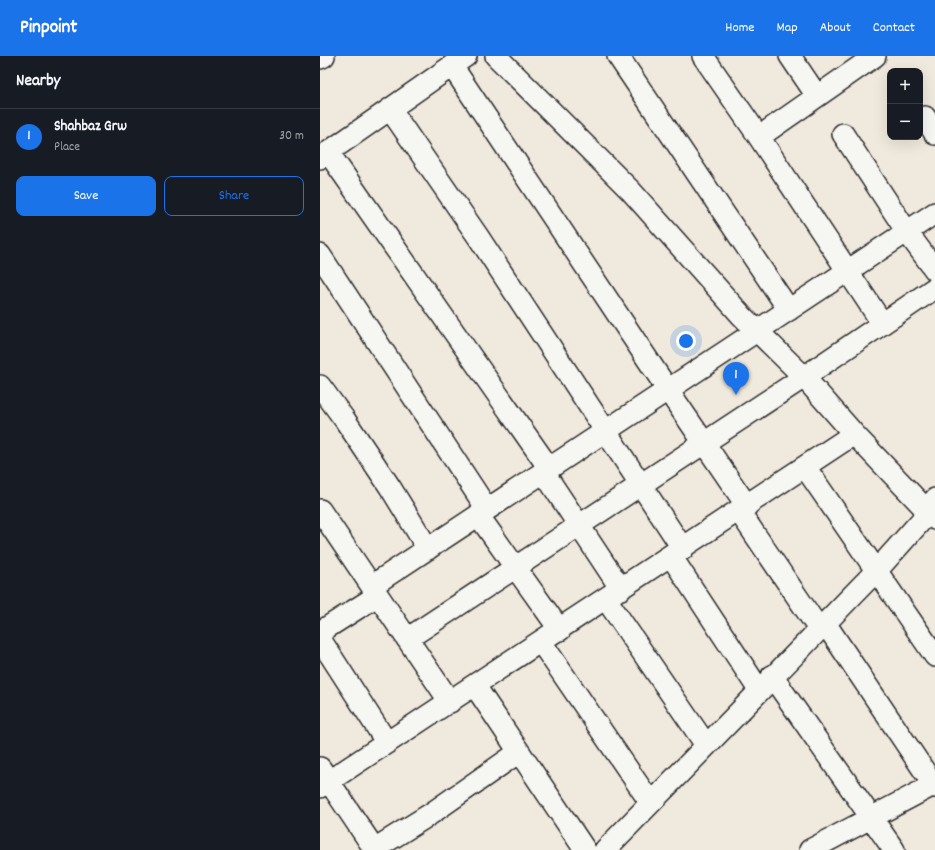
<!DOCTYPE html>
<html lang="en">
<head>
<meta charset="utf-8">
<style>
  body { margin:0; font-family:Dekko,sans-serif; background:#242831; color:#f1f3f6 }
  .controls { position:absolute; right:12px; top:12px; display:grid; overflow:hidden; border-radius:8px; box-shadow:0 4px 16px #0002 }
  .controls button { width:36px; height:36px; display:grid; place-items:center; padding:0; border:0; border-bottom:1px solid #363941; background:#171b24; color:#f1f3f6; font:20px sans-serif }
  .you { position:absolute; left:366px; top:285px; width:14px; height:14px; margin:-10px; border:3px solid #fff; border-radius:50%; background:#1a73e8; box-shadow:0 0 0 6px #1a73e833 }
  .badge { display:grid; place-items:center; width:26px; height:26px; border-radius:50%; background:#1a73e8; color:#fff; font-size:13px; font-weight:700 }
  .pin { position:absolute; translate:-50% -33px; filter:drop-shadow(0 1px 2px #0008) }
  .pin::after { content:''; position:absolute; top:21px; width:14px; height:12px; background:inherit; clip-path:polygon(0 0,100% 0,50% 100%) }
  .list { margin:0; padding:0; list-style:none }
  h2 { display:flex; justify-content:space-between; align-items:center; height:52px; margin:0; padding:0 16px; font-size:17px }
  h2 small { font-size:13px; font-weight:400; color:#9ea1a6 }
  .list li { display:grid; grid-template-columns:26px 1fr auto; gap:12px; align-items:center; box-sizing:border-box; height:56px; padding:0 16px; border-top:1px solid #363941 }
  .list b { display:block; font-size:15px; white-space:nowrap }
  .list p { margin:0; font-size:13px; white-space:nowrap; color:#9ea1a6 }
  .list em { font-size:13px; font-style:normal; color:#9ea1a6 }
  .actions { display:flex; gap:8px; padding:12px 16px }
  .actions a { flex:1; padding:9px 0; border:1px solid #1a73e8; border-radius:8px; text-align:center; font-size:14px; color:#1a73e8 }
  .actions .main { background:#1a73e8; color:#fff }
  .map { position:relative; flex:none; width:615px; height:794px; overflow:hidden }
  header { display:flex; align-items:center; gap:24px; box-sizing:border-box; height:56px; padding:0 20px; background:#1a73e8; color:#fff }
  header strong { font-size:19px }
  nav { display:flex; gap:22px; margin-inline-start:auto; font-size:14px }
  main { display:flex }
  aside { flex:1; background:#171b24 }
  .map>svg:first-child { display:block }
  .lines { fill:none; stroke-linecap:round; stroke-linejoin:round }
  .minor-casing { stroke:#2b2b2b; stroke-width:24 }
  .minor { stroke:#f6f6f2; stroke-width:21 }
</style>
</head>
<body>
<header>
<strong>Pinpoint</strong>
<nav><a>Home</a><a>Map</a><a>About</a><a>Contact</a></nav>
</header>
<main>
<aside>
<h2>Nearby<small></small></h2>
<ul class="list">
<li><span class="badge">1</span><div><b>Shahbaz Grw</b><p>Place</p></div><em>30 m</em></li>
</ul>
<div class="actions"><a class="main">Save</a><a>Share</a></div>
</aside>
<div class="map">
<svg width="615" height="794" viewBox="0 0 615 794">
  <rect width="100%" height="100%" fill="#f0e9dd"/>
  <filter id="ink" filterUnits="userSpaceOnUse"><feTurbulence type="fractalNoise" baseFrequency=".025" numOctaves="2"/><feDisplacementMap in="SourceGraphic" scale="8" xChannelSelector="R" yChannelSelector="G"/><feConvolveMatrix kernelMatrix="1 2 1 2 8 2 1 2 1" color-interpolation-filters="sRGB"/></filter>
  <g filter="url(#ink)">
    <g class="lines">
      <g class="minor-casing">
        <path id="minor" d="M176,0L311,135L422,260L484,321L534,378L615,463
          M298,0L469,254
          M383,0L439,81L562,267
          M470,0L497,40
          M0,2L4,0
          M132,10L348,334L427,450
          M70,53L159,182L363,493
          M605,61L615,78
          M523,78L587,176L615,214
          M439,81L555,0
          M8,96L229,412
          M0,102L146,0
          M0,199L167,453
          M0,330L25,364L70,431L108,493
          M485,411L615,600
          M223,415L301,533
          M0,454L130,646
          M419,455L499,573
          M158,459L240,574
          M351,500L439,634
          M286,543L386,689
          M505,567L615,731
          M0,576L52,543L54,537L53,529L615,157
          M0,583L67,687
          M87,583L484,321L615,232
          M221,586L330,746
          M452,620L574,794
          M155,630L265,794
          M0,712L55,794
          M0,731L534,378
          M53,794L109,759L199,696
          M285,794L559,512L609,456L615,443
          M490,794L615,728"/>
      </g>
      <use href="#minor" class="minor"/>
    </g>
  </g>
</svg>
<div class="controls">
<button>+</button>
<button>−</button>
</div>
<div class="you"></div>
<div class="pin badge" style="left:416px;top:339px">1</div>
</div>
</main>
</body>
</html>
